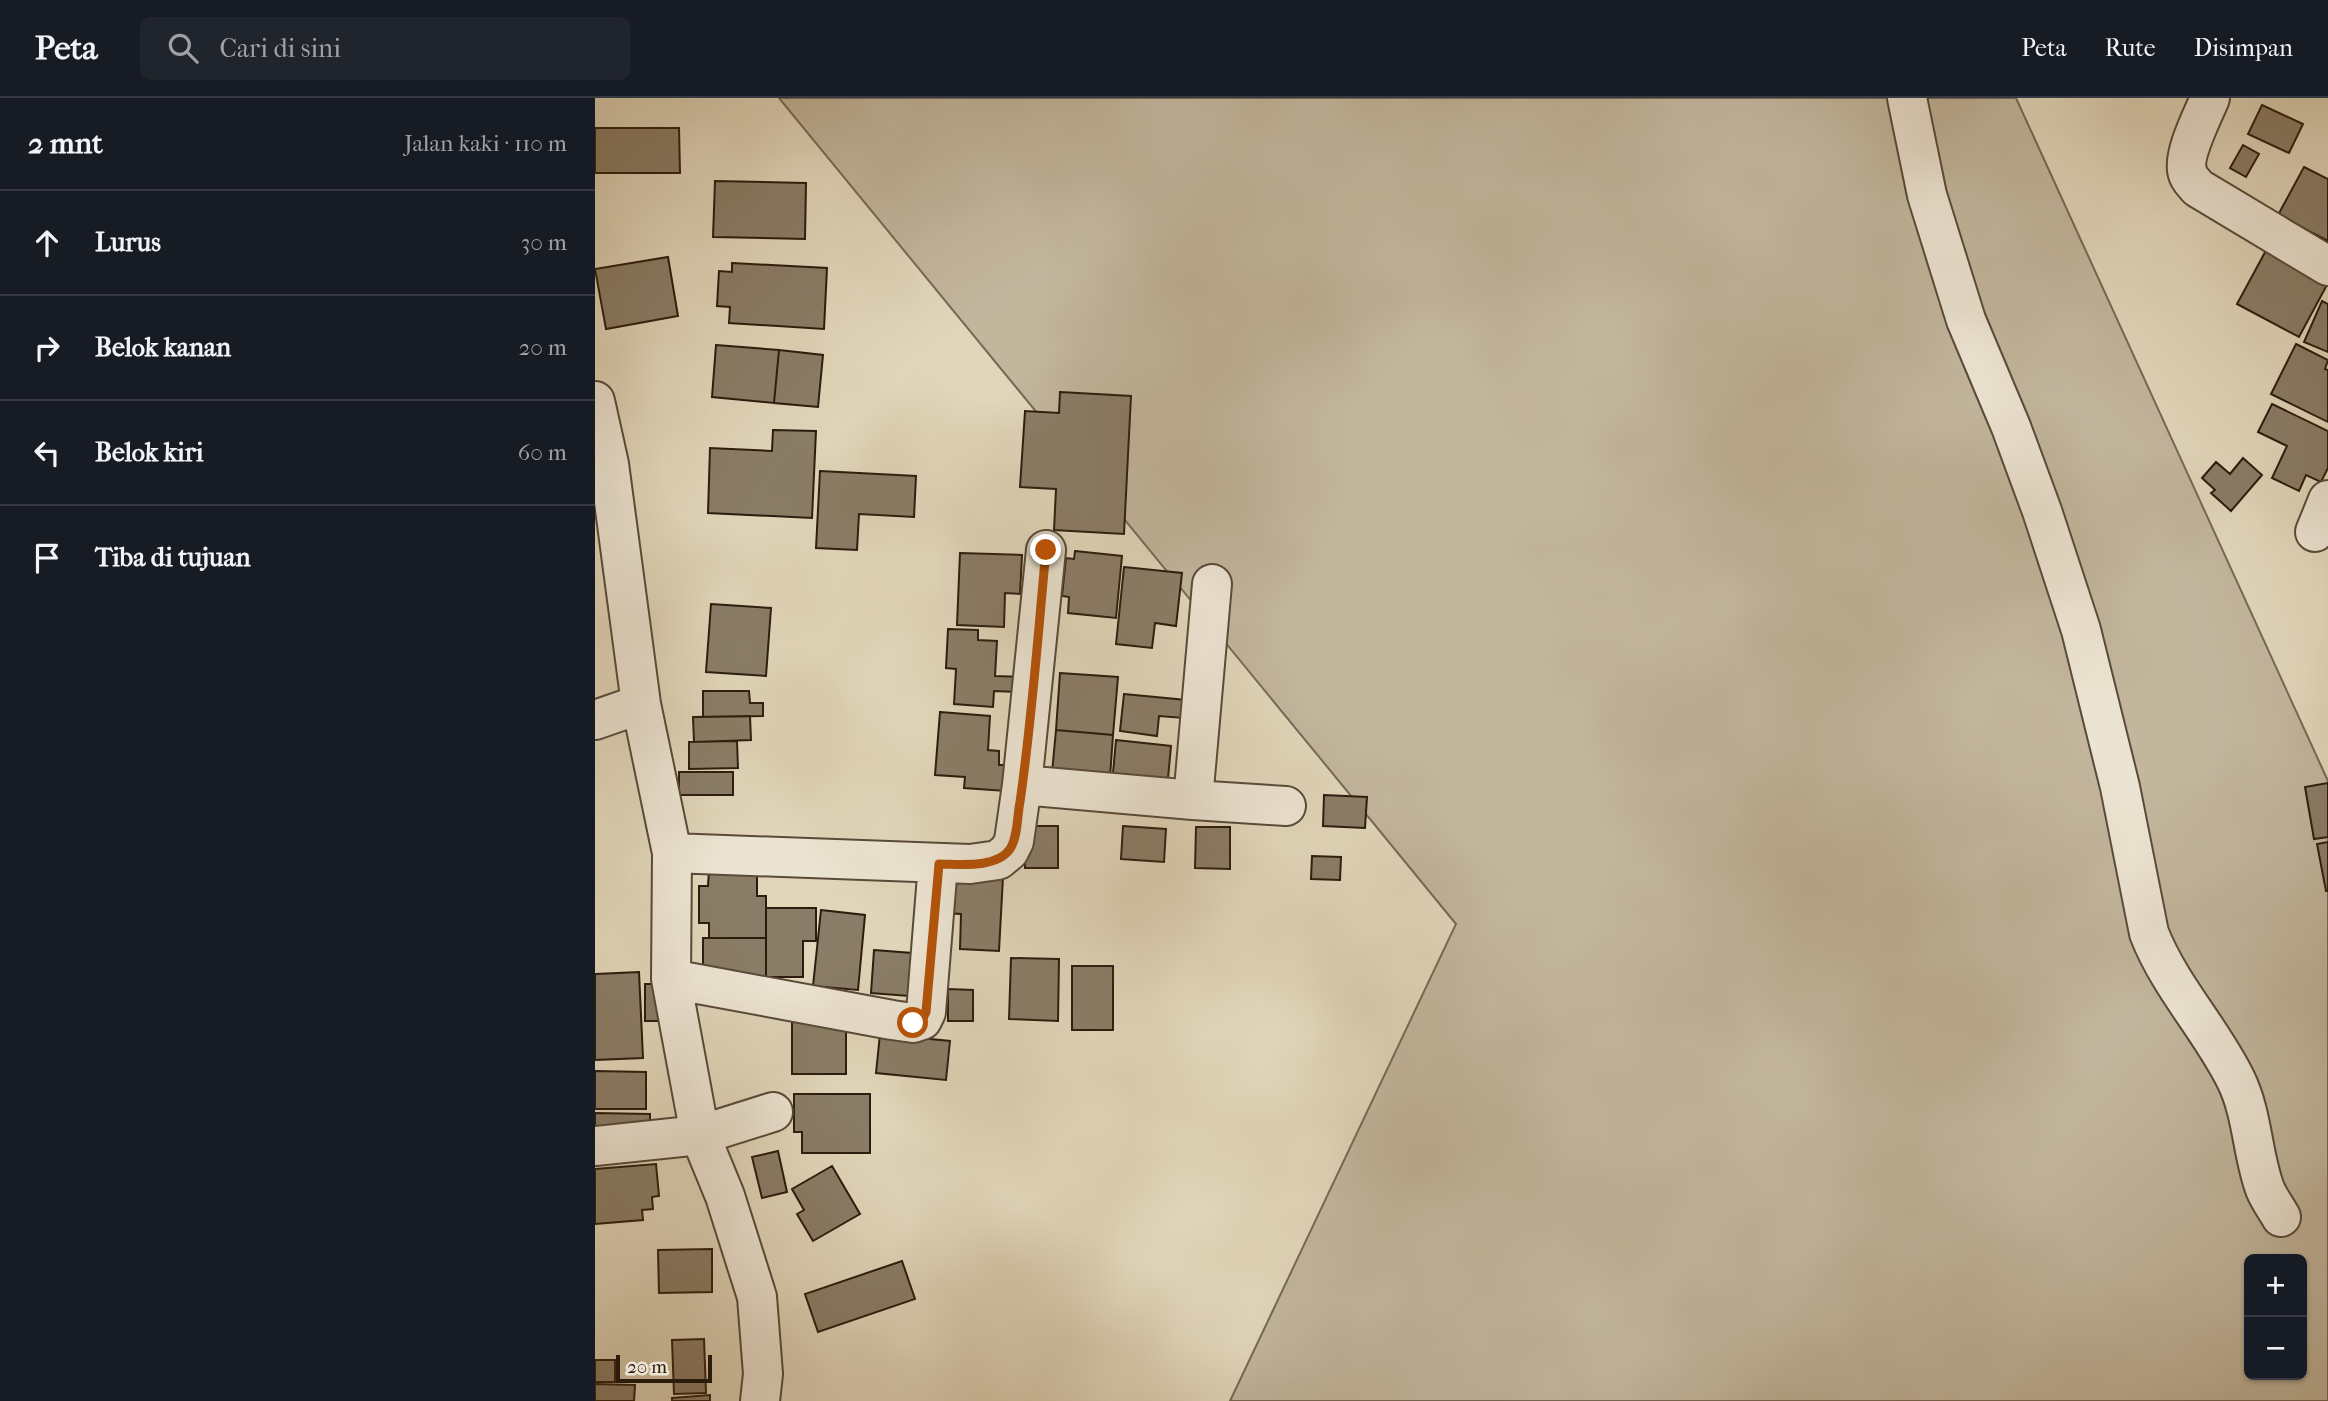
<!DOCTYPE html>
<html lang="id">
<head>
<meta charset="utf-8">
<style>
  body { margin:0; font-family:"IM FELL French Canon",serif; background:#20242c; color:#f1f3f6 }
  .controls { position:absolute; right:21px; bottom:21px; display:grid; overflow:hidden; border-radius:10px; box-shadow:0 2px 5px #0004 }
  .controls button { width:63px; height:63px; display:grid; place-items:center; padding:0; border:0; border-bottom:2px solid #363941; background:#171b24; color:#f1f3f6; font:35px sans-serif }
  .scale { position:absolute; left:21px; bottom:18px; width:96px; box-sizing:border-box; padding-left:7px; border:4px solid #2c1c0e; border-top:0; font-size:19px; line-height:24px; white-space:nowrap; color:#2c1c0e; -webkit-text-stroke:5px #ece4d2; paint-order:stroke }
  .stop { position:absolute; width:21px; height:21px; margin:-16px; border:5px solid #b45309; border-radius:50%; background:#fff }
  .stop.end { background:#b45309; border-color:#fff; box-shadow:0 2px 7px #0008 }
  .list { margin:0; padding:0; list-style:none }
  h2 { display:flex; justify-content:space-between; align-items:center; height:91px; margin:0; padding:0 28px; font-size:30px }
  h2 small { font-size:23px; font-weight:400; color:#9ea1a6 }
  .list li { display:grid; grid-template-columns:46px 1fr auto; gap:21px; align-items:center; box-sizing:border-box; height:105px; padding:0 28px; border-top:2px solid #363941 }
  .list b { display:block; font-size:26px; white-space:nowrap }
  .list em { font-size:23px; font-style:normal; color:#9ea1a6 }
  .icon { flex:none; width:38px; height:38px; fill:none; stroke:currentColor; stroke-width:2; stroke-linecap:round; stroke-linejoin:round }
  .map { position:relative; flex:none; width:1733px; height:1303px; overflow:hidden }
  header { display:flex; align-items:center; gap:42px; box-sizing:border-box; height:98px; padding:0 35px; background:#171b24; border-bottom:2px solid #363941 }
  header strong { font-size:33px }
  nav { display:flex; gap:38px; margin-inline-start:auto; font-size:24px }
  .search { width:490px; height:63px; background:#20242c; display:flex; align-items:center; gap:18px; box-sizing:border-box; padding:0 24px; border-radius:10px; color:#9ea1a6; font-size:26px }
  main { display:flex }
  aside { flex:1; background:#171b24 }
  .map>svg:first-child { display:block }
  .green { fill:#c2b69d; stroke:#776956; stroke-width:2; fill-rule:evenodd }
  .building { fill:#8a7d67; stroke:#2c1c0e; stroke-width:2 }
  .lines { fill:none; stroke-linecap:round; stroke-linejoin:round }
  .minor-casing { stroke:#594a39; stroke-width:42 }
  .minor { stroke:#ece4d2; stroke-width:38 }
  .route { stroke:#b45309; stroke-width:9 }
</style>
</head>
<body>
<header>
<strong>Peta</strong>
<div class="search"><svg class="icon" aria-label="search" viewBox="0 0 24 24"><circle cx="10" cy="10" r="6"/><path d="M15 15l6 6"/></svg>Cari di sini</div>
<nav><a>Peta</a><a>Rute</a><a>Disimpan</a></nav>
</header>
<main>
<aside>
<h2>2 mnt<small>Jalan kaki · 110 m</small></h2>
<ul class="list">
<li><svg class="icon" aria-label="ahead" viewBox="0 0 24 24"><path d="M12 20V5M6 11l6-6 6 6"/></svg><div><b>Lurus</b></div><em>30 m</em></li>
<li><svg class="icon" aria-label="right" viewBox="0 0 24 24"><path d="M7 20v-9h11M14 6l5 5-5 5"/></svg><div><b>Belok kanan</b></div><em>20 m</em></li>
<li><svg class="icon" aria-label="left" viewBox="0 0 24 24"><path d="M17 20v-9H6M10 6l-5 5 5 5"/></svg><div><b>Belok kiri</b></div><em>60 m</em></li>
<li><svg class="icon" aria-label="arrive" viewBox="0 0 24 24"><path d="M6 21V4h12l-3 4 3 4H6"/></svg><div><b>Tiba di tujuan</b></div></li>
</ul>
</aside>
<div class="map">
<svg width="1733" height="1303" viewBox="0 0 1733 1303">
  <rect width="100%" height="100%" fill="#e1d6ba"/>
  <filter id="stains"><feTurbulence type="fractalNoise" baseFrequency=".00286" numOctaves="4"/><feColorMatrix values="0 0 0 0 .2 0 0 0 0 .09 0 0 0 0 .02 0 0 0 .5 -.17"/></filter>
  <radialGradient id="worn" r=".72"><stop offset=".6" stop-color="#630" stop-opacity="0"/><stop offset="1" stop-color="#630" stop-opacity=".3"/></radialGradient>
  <path class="green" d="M184,0H1421L1733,683V1303H635L861,826ZM1654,1161H1707V1277H1654Z"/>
  <path class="building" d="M1667,7L1708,26L1694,55L1653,36Z
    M0,30H84L85,75H0Z
    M1648,47L1664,56L1651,79L1635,70Z
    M1709,69L1733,81V143L1683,117Z
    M120,83L211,85L210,141L118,139Z
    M1675,145L1733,185L1704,239L1642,206Z
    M73,159L83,218L11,231L0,171Z
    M137,165L232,170L229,231L134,225L135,209L122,208L124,173L137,174Z
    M1727,203L1733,206V254L1709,244Z
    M1701,246L1733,262L1730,271L1733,272V324L1676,296Z
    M121,247L184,252L179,305L117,299Z
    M184,252L228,257L223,309L179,305Z
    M465,294L536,298L529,436L459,432L461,391L425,389L430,313L464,315Z
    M1677,306L1733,333V370L1726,384L1711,377L1704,393L1677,380L1692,348L1663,334Z
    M178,332L221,333L217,420L113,415L115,350L177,353Z
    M1648,360L1667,377L1636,413L1616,395L1620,392L1607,380L1621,364L1635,376Z
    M225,373L321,378L319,419L264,416L262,452L221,450Z
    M480,453L527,458L521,520L473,515L474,499L467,498L471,460L479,461Z
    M365,455L427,457L425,496L410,495L409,529L362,527Z
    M529,469L587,475L581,528L560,525L557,550L521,546Z
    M116,506L176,510L171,578L111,574Z
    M353,531L383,532V542L402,543L400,578L427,579L426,594L399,593L398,609L359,606L361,571L351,570Z
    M465,575L523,579L518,637L461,632Z
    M108,593H154L155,605H168V618L108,619Z
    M529,596L591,602L589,620L564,618L562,638L525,633Z
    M345,614L395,618L393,652L404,653V667H413L411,693L369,690L370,679L340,677Z
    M155,618L156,642L99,644L98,619Z
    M461,632L518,637L515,679L457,675Z
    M521,642L576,648L572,691L517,686Z
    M142,643L143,670L94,671V644Z
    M84,674H138V697H84Z
    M1733,685V739L1719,741L1710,689Z
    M729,697L772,699L770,730L728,728Z
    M430,728H463V770H430Z
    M528,728L571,731L569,764L526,761Z
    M601,729H635V771L600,770Z
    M1733,744V793H1731L1722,746Z
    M717,758L746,759L745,782L716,781Z
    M114,772H162V798H171V840H114V825H104V788H113Z
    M351,776L408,779L404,853L365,851L366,816L349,815Z
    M171,810H221V843H208V879H171Z
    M226,812L270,817L263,892L218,888Z
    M108,840H171V879H108Z
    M279,852L317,855L314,898L276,895Z
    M416,860L464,861L463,923L414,921Z
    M477,868H518V932H477Z
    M44,874L48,960L0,962V876Z
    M50,886H76V923H50Z
    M353,891L378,892V923H353Z
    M197,924H251V976H197Z
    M285,936L355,943L351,982L281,975Z
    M0,973L51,974V1011H0Z
    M199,996H275V1055H207V1034H199Z
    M0,1015L55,1016V1036L0,1035Z
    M183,1053L192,1094L167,1100L157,1059Z
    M61,1066L64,1098L57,1099L58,1111L47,1112L48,1122L0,1126V1071Z
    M237,1068L265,1116L218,1143L202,1116L209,1112L197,1091Z
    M117,1151V1194L64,1195L63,1152Z
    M307,1163L320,1201L223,1234L210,1196Z
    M109,1241L111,1295L79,1296L77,1242Z
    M0,1262H20V1284H0Z
    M0,1286L40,1287L39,1303H0Z
    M115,1297V1303H77V1300Z"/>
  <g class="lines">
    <g class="minor-casing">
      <path id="minor" d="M1312,0L1332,97L1371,222L1416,329L1447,413L1486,532L1525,689L1554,835C1575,889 1616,931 1641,982C1658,1017 1657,1056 1670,1091C1674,1101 1681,1110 1686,1119
        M1615,0C1608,17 1586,59 1593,76C1594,81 1600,86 1603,90L1733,168
        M0,303L14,366L46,606L77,755L76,881L105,1037L130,1098L162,1199L168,1276L165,1303
        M1720,434L1733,402
        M0,622L46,606
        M427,687L598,702L691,708
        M598,702L617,486
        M77,755L375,766L403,762L414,753L419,743L427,687L451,452
        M76,881L297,922L318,925L327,922L331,914L343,766
        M0,1048L105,1037L178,1014"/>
    </g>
    <use href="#minor" class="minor"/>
  </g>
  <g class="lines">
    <path class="route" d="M318,925L327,922L331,914L344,766C364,766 401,771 415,751C423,739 422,718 425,704C437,621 443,536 451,452"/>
  </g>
  <rect width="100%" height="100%" filter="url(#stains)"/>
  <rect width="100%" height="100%" fill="url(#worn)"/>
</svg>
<div class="controls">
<button>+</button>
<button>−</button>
</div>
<div class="scale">20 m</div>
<div class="stop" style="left:318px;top:925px"></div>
<div class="stop end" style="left:451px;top:452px"></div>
</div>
</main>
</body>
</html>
